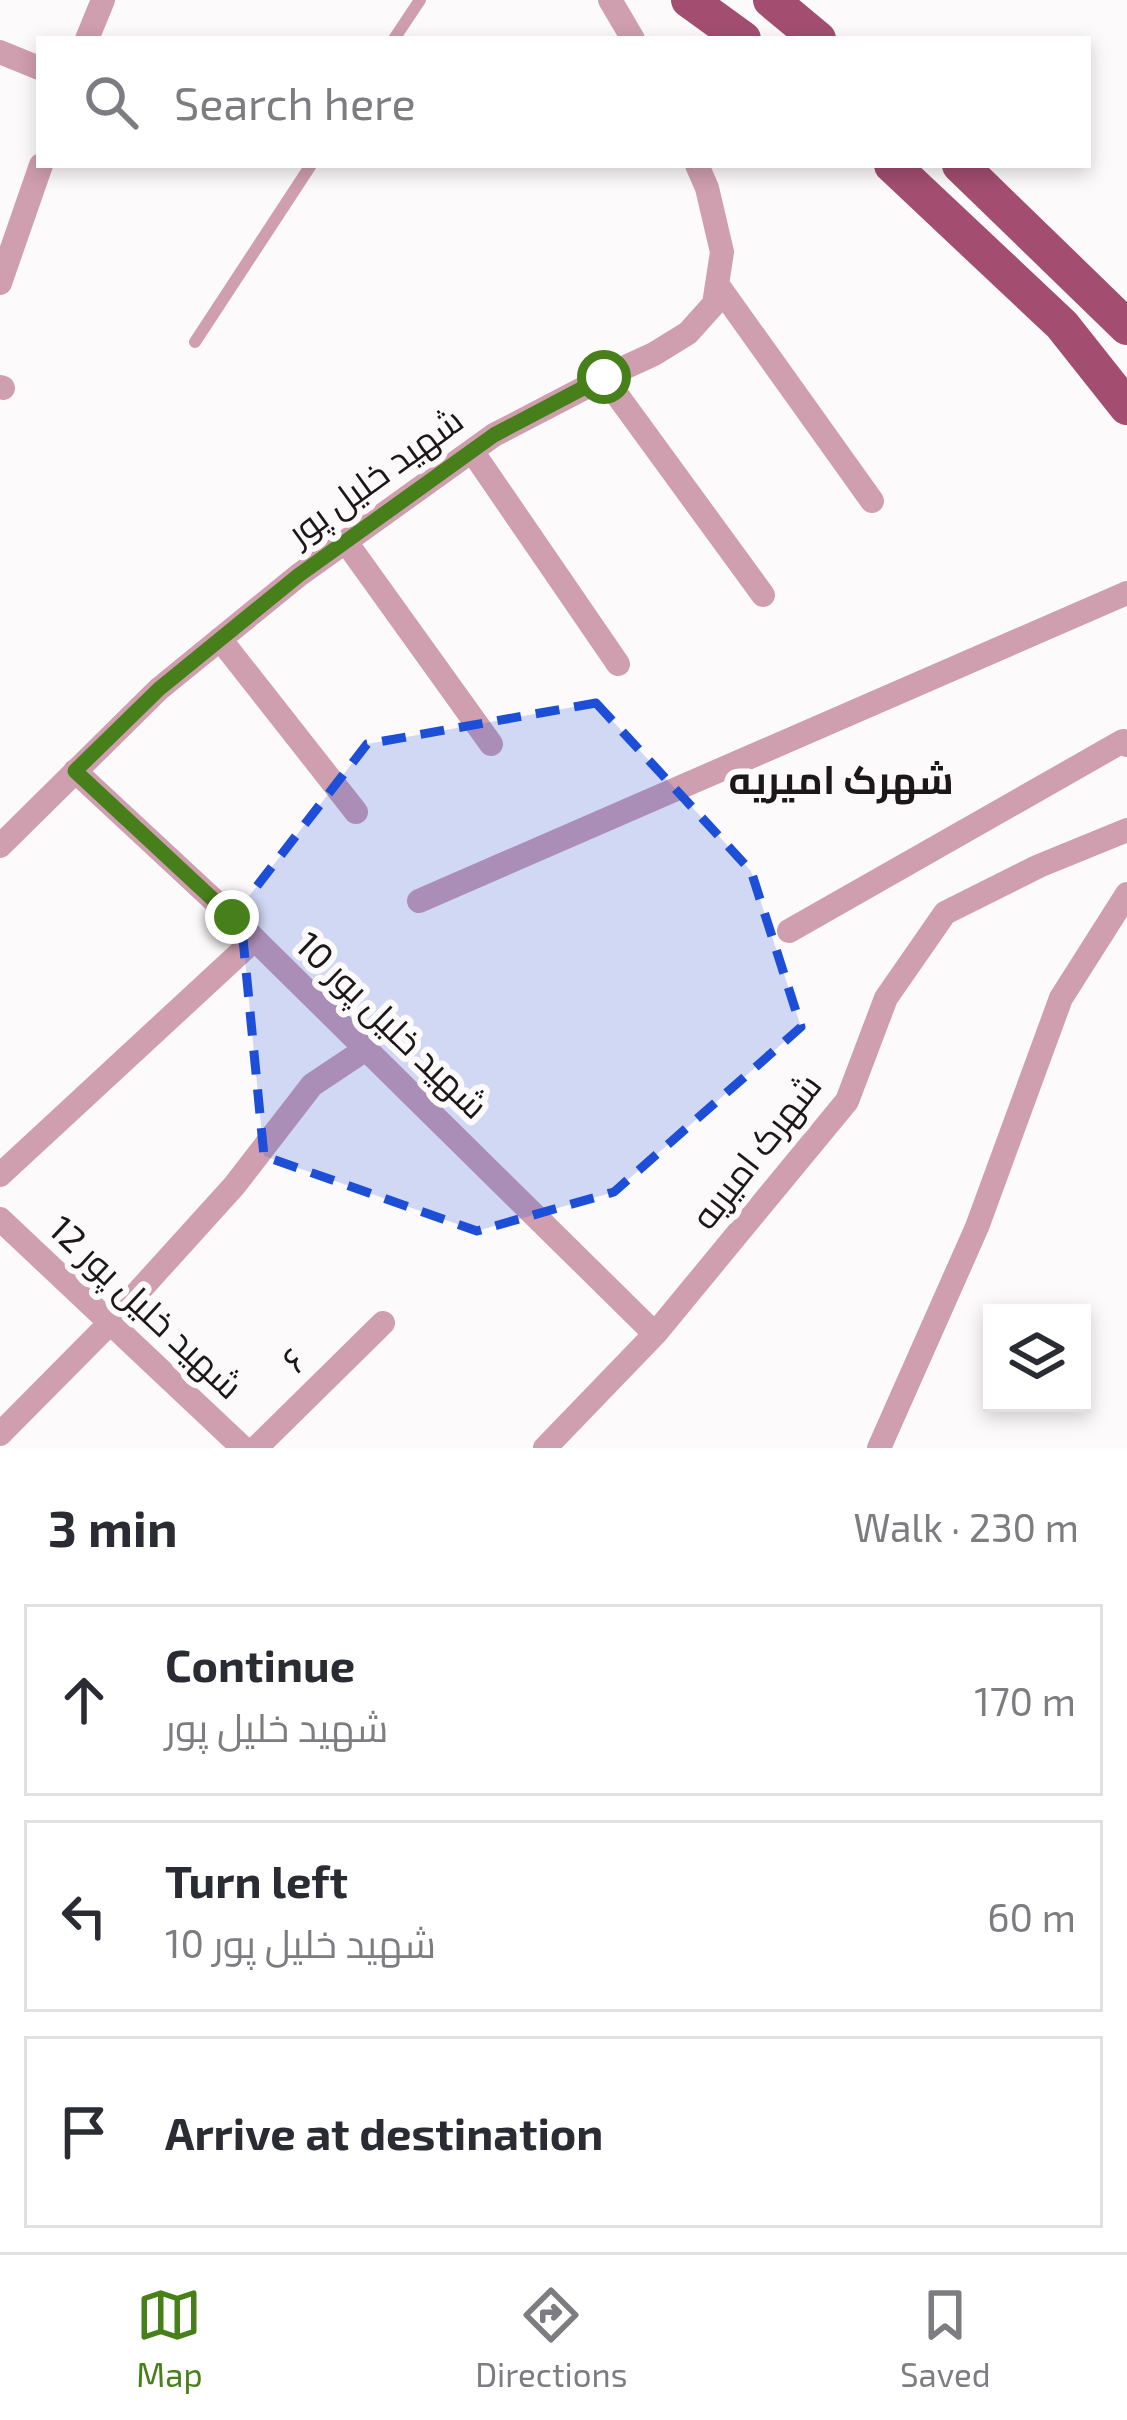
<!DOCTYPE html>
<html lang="en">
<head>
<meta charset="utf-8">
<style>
  body { margin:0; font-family:"Exo 2",Cairo,sans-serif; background:#f7f7f7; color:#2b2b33 }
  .controls { position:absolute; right:36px; bottom:36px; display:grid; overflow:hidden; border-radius:0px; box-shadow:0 6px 18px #0003 }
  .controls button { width:108px; height:108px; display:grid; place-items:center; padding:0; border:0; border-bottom:3px solid #e1e1e2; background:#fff; color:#2b2b33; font:60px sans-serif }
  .stop { position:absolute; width:36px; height:36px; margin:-27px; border:9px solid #47801a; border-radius:50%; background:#fff }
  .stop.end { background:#47801a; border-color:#fff; box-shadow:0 3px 12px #0008 }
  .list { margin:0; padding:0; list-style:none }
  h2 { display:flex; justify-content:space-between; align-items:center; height:156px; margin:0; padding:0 48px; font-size:51px }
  h2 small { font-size:39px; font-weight:400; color:#7c7c81 }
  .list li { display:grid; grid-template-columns:78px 1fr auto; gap:36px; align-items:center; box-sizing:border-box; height:192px; margin:0 24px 24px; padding:0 24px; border:3px solid #e1e1e2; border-radius:0px }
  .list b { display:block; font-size:45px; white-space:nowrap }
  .list p { margin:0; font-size:39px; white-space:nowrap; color:#7c7c81 }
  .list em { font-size:39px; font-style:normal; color:#7c7c81 }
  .icon { flex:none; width:66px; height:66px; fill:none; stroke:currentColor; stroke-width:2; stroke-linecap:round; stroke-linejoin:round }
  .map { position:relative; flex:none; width:1127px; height:1448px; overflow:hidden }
  .search { position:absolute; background:#fff; box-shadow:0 6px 18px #0003; left:36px; right:36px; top:36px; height:132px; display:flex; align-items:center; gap:30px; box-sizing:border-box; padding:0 42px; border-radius:0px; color:#7c7c81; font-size:45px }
  .sheet { height:804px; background:#fff }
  nav { display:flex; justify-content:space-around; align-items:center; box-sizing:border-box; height:168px; border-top:3px solid #e1e1e2; background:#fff; font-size:33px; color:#7c7c81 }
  nav a { display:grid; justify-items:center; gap:6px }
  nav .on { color:#47801a }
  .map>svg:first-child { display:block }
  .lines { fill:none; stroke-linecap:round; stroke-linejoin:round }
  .lane { stroke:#cf9eaf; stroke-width:12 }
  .street { stroke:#cf9eaf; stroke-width:24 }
  .primary { stroke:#a34e70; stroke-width:36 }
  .route { stroke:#47801a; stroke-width:15 }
  .marked { fill:#1d4ed8; fill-opacity:0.2; stroke:#1d4ed8; stroke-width:9; stroke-dasharray:24 15; stroke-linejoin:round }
  .labels { text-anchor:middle; stroke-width:12; stroke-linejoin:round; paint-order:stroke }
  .street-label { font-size:36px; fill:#1c1718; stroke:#fdfafb }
  .neighbourhood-label { font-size:39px; font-weight:bold; fill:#1c1718; stroke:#fdfafb }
</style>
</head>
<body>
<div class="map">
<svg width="1127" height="1448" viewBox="0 0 1127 1448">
  <rect width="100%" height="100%" fill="#fdfafb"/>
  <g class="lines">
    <path class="lane" d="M394,39L420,0
      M195,342L311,165"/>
    <path class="street" d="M610,0L633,39
      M87,39L103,0
      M0,52L39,68
      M0,283L41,165
      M717,284L872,501
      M604,377L763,595
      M0,387L3,388
      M472,451L618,664
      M346,542L491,744
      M220,639L356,812
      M75,771L232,917L655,1334
      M0,846L159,689L299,575L494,435L617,371L654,354L688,333L714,304L722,252L707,188L697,165
      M419,901L1127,593
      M789,931L1123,741L1127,745
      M0,1175L254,940
      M0,1219L243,1448
      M0,1434L110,1323L234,1186L312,1085L366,1049
      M256,1448L383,1323
      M545,1448L655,1334L847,1101L886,998L945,913L1039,866L1127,830
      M879,1448L977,1227L1061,998L1127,894"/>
    <path class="primary" d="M689,0L743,39
      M771,0L818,39
      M892,165L1062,325L1127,407
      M960,165L1127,327"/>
  </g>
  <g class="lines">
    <path class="route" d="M232,917L75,771L159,689L299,575L494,435L604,377"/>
  </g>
  <path class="marked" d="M596,703L751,871L801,1027L614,1192L477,1231L264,1156L240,908L367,744Z"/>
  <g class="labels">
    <g class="street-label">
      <text transform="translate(375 476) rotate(-36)" y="13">شهید خلیل پور</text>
      <text transform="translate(392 1025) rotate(44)" y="13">شهید خلیل پور 10</text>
      <text transform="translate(756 1151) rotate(-52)" y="13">شهرک امیریه</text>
      <text transform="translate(146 1307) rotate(43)" y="13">شهید خلیل پور 12</text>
      <text transform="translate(294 1360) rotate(-45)" y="13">۶</text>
    </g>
    <g class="neighbourhood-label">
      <text x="841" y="794">شهرک امیریه</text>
    </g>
  </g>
</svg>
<div class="controls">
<button><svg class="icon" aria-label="layers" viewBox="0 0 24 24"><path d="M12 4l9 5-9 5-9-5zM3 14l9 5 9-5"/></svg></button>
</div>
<div class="stop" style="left:604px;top:377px"></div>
<div class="stop end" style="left:232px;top:917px"></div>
<div class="search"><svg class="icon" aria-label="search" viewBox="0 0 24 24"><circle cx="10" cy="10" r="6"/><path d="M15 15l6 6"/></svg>Search here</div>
</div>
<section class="sheet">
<h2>3 min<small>Walk · 230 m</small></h2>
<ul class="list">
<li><svg class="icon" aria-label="ahead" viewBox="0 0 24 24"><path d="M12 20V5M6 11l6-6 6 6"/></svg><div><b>Continue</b><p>شهید خلیل پور</p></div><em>170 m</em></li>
<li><svg class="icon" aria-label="left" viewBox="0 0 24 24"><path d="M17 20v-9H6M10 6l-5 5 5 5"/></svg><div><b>Turn left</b><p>شهید خلیل پور 10</p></div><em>60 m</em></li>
<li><svg class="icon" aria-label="arrive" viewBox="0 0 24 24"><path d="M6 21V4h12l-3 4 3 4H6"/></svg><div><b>Arrive at destination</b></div></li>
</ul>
</section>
<nav>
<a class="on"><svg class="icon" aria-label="map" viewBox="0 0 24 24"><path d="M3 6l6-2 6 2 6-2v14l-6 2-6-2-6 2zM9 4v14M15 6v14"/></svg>Map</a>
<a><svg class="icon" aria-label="directions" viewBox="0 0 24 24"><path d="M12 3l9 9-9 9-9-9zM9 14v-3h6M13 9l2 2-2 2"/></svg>Directions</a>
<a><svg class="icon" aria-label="saved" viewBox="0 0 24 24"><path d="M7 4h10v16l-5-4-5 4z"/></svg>Saved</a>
</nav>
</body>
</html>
